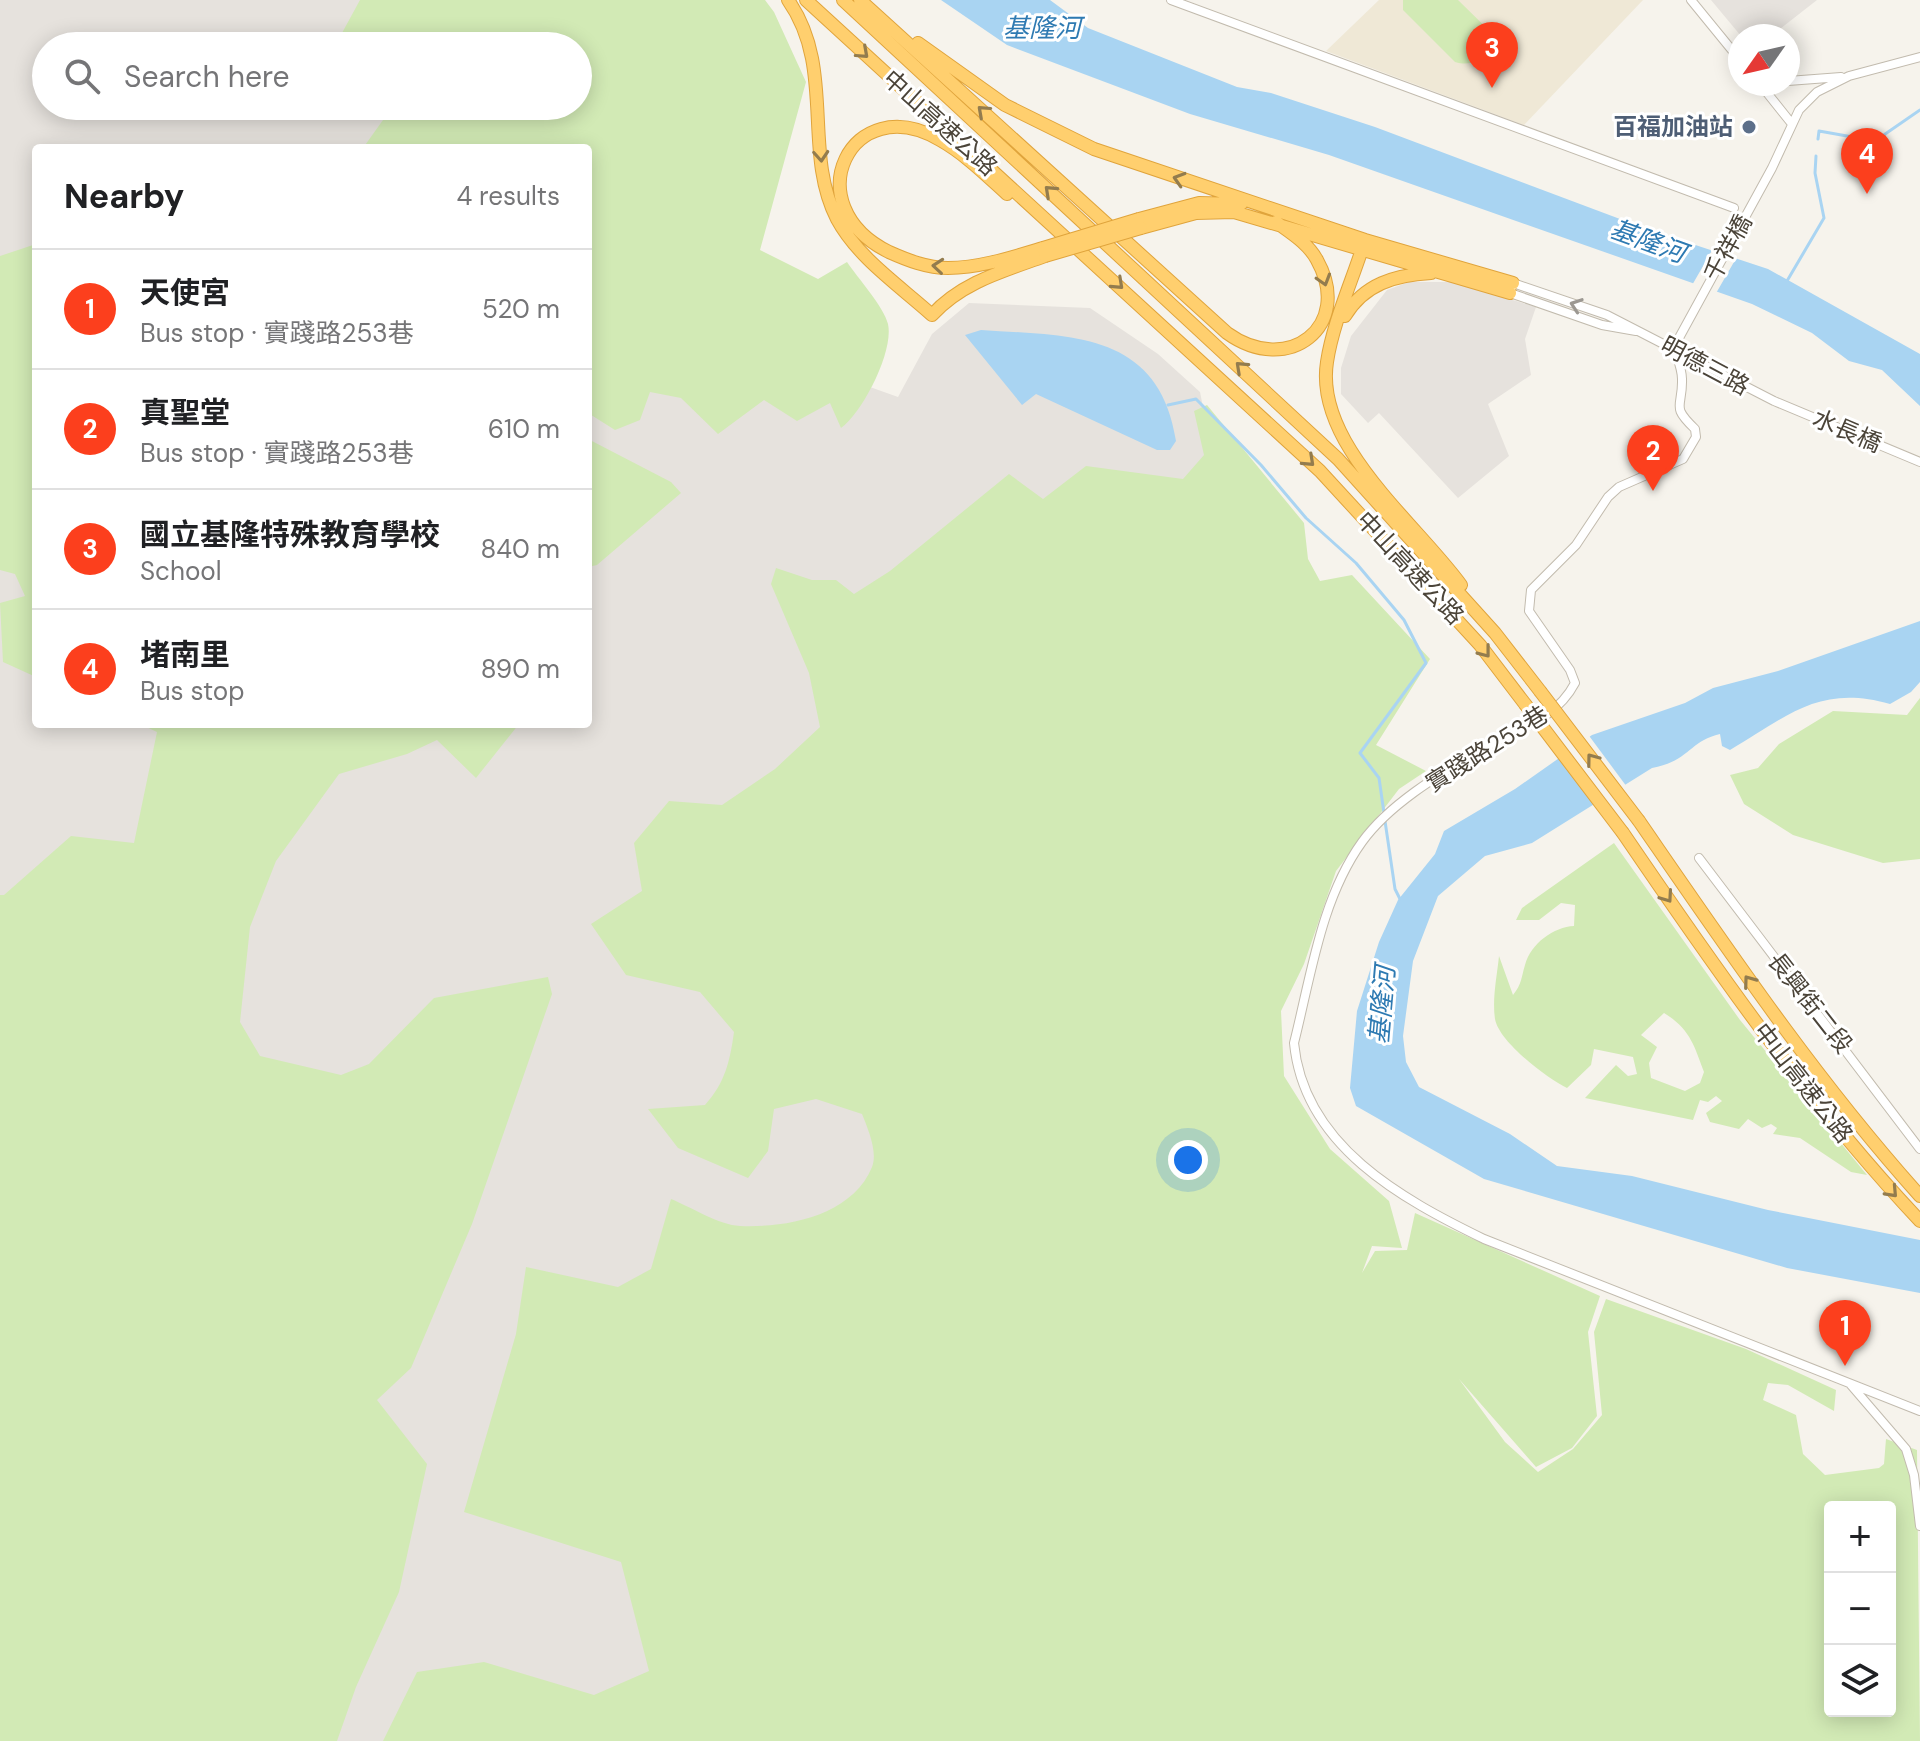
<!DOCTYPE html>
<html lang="en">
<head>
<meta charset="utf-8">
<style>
  body { margin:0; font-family:"DM Sans","Noto Sans TC",sans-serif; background:#f2f2f2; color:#202124 }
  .controls { position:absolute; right:24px; bottom:24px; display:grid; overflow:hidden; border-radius:8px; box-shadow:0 4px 20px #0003 }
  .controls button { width:72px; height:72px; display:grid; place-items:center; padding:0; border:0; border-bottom:2px solid #e0e0e0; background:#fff; color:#202124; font:40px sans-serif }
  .compass { position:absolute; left:1728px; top:24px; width:72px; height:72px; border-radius:50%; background:#fff; box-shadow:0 4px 20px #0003; rotate:236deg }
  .you { position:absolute; left:1188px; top:1160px; width:28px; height:28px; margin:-20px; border:6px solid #fff; border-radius:50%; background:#1a73e8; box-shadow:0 0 0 12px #1a73e833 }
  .badge { display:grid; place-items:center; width:52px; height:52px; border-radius:50%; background:#fc3f1d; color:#fff; font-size:26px; font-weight:700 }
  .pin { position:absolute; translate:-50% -66px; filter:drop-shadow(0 2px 4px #0008) }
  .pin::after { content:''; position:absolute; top:42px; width:28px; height:24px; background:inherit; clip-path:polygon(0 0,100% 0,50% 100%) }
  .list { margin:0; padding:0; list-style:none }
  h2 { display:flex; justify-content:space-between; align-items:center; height:104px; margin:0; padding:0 32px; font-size:34px }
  h2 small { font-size:26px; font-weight:400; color:#757577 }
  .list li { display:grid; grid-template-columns:52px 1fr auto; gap:24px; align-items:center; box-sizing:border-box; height:120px; padding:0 32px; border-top:2px solid #e0e0e0 }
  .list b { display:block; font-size:30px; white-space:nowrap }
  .list p { margin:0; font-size:26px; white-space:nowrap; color:#757577 }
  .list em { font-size:26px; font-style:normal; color:#757577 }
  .icon { flex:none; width:44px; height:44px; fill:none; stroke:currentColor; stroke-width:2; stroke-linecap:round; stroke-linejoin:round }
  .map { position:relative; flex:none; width:1920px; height:1741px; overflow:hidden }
  .search { position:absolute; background:#fff; box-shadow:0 4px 20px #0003; left:32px; top:32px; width:560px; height:88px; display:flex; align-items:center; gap:20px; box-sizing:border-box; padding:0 28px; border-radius:44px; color:#757577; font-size:30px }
  .panel { position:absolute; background:#fff; box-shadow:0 4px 20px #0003; left:32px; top:144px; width:560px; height:584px; border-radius:8px }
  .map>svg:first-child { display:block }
  .industrial { fill:#e6e2dd; fill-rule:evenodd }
  .education { fill:#efe8d6 }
  .green { fill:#d2eab5; fill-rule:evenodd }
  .water { fill:#a9d4f2 }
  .pier { fill:#f6f3ec }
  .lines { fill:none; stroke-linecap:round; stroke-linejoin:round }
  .stream { stroke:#a9d4f2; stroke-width:3 }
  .minor-casing { stroke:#c2bbae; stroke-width:10 }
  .highway-casing { stroke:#e0a43c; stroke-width:14 }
  .minor { stroke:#fff; stroke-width:8 }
  .highway { stroke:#ffcf6e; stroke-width:12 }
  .highway-bridge-casing { stroke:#e0a43c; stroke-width:14; stroke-linecap:butt }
  .highway-bridge { stroke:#ffcf6e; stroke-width:12 }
  .oneway { stroke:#937c4e }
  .oneway2 { stroke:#9c9892 }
  .service-dot { fill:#5c6f8a; stroke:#fff; stroke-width:3 }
  .labels { text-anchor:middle; stroke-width:6; stroke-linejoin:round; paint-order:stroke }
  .street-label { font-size:24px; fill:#4b4439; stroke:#fff }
  .service-label { font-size:24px; font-weight:bold; fill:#4e5e75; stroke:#fff; text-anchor:end }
  .water-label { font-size:26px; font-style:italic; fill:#2e7ab2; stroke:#fff }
</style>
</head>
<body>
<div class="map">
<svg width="1920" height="1741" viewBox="0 0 1920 1741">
  <rect width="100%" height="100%" fill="#f6f3ec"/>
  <path class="industrial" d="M0,0H632L752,345L898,397L932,334L969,303L1090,308L1158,354L1200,392L1243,609L912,1217L724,1741H235L0,975ZM46,46H578V106H46ZM36,148H588V724H36Z
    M1711,0H1817L1771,36H1741Z
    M1409,282H1454L1536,307L1525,339L1531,375L1488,404L1509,456L1458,498L1379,413L1368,423L1341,394V368L1351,336L1387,290Z"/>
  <path class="education" d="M1379,0H1643L1524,125L1326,51Z"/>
  <path class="green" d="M360,0H765L774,12L806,82L760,250L818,279L847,262C857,277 884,307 888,324C894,351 863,412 841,428L830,403L797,421L764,400L718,434L681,398L650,392L640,420L615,430L588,413V148H363L393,106H578V46H340L336,44Z
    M1403,0H1458L1508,49L1500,56L1488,45C1480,60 1472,67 1455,62L1403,10Z
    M36,244V677L3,662L0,603L25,596L15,574L0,570V256Z
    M1207,405L1304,523L1308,559L1320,581L1352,575L1430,659L1376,745L1426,771L1399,789L1336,871L1304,964L1281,1011L1284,1076L1330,1149L1389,1201L1402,1248L1372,1246L1362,1273L1375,1251L1407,1250L1415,1213L1600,1296L1588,1332L1597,1416L1572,1448L1536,1467L1459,1379L1505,1442L1538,1472L1573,1449L1602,1415L1594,1332L1606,1299L1746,1349L1836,1390L1834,1411L1788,1385L1768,1383L1763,1400L1796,1415L1803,1454L1825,1475L1879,1468L1884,1464L1886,1439L1917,1450L1920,1741H383L417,1672L484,1662L594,1695L649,1671L621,1562L464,1512L516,1334L526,1267L618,1287L651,1269L671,1199C691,1207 719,1225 740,1226C786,1228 852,1216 872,1167C878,1152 868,1129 862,1114L816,1099L774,1109L768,1151L748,1178L678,1148L648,1109L705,1105C725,1083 730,1061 734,1032L700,992L626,975L591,924L642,891L634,843L669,801L722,805L775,769L820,727L809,673L771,584L776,568L812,580H836L854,594L890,571L1009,474L1043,499L1086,466L1183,479L1204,455L1194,411ZM1830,1507H1890V1711H1830Z
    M588,439L671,482L681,493L597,565L588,567Z
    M1920,698V859L1883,863L1793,835L1744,804L1730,775L1758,768L1779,744L1833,711L1907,715Z
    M140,724H519L476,778L437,740L407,754L339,774L276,861L250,927L240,1022L260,1056L341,1075L369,1064L434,998L548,977L552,994L472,1224L411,1368L377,1400L427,1464L399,1592L356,1687L337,1741H0V895H4L71,836L134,843L157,732Z
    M1614,843L1740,1020L1867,1175L1851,1172L1800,1138L1773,1134L1777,1128L1771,1124L1762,1128L1748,1119L1739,1129L1710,1122L1706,1113L1722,1101L1716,1096L1708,1102L1700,1100L1693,1120L1585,1098L1616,1065L1628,1076L1637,1074L1633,1057L1594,1049L1591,1065L1567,1088C1547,1078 1499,1042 1495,1019C1492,999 1497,976 1499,956L1513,995C1522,984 1521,978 1525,965C1531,943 1554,927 1574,926L1575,905L1561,903L1539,920H1516L1522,908ZM1664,1013C1690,1029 1694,1045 1704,1072L1700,1083L1685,1091L1651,1078L1649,1063L1657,1047L1641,1035Z"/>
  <path class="water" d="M941,0H1050L1088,28L1237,87L1271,93L1375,127L1644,228L1768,269L1920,354V406L1882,370L1849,361L1812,333L1752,304L1329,155L1190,114L1007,45Z
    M981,330C1070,336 1159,331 1176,441L1170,450H1157L1036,394L1022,405L965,335Z
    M1920,621V682L1911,692L1890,704C1819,684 1788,716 1730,750L1722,746L1720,734C1689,741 1690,761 1652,768L1532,843L1485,856L1438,896L1413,961L1403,1036L1406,1062L1419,1087L1510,1134L1557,1166L1632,1176L1768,1210L1920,1240V1293L1787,1268L1484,1179L1356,1106L1350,1088L1357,1011L1379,942L1398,900L1435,854L1444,831L1515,789L1592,735L1685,703L1713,688L1778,671Z"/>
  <path class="pier" d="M1714,247L1738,255L1715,295L1691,287Z
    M1587,733L1627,787L1597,806L1557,754Z"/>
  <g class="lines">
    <path class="stream" d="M1818,139L1819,131L1875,141L1920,110
      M1787,281L1824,218L1815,173L1816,156
      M1168,405L1196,399L1261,465L1306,518L1356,563L1404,620L1426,663L1360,753L1379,778L1384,813
      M1385,821L1395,889L1400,899"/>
    <g class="minor-casing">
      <path id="minor" d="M1171,0L1734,208
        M1691,0L1740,60
        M1788,81L1841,77
        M1760,84L1792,124
        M1636,331L1602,325L1510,293L1513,283L1607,315L1774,401L1920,462
        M1674,347C1677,357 1682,369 1682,379C1683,408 1670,405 1695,429L1696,437L1683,459L1619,487L1608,497L1576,545L1531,590L1529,611L1570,670L1575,683C1555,721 1516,729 1482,749C1442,773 1390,803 1362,842C1321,899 1311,976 1294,1043C1304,1146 1402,1199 1484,1239L1920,1411
        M1674,347L1772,168L1799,110L1817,92L1849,76L1920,57
        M1699,858L1920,1149
        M1851,1385L1906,1449L1914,1475L1920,1526"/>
    </g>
    <g class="highway-casing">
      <path id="highway" d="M788,0C836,68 802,151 837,219C858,258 900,286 932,315C962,282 1004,271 1045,256
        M806,0L1320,471L1480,645L1525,704
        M843,0L1338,459L1495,633L1540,691
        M860,0L1227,333C1288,377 1354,326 1317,260C1308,243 1291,233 1276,222
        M918,43L1005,105L1094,149L1365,240L1513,283
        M1007,194C986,175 965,154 940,140C851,88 794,205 889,252C907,260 927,268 948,268C979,268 1013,257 1043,248
        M1139,219L1199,203L1241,204
        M1141,228L1196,213L1234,212L1510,293
        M1365,240C1353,279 1333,322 1327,362C1314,444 1416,523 1461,585
        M1345,316C1364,284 1395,275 1431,273
        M1639,821C1728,950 1815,1079 1920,1196
        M1623,833C1715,968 1808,1102 1920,1221"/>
    </g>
    <use href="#minor" class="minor"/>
    <use href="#highway" class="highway"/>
    <g class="highway-bridge-casing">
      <path id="highway-bridge" d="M1043,248L1139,219
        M1045,256L1141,228
        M1540,691L1639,821
        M1525,704L1623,833"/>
    </g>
    <use href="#highway-bridge" class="highway-bridge"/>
  </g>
  <defs><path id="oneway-chevron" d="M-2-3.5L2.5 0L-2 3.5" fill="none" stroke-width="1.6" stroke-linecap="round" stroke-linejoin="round" transform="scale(2)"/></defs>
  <g class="oneway">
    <use href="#oneway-chevron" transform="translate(863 53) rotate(42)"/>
    <use href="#oneway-chevron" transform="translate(983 111) rotate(-138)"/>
    <use href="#oneway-chevron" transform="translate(821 156) rotate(86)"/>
    <use href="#oneway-chevron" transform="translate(1179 179) rotate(-163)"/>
    <use href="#oneway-chevron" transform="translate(1050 191) rotate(-137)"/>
    <use href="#oneway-chevron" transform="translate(938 266) rotate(-175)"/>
    <use href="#oneway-chevron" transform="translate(1324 280) rotate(73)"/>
    <use href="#oneway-chevron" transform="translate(1118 284) rotate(43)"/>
    <use href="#oneway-chevron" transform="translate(1241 367) rotate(-137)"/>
    <use href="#oneway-chevron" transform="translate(1309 461) rotate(43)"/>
    <use href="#oneway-chevron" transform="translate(1485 652) rotate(52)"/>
    <use href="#oneway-chevron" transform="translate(1592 759) rotate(-127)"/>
    <use href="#oneway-chevron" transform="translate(1667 897) rotate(55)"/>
    <use href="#oneway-chevron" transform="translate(1749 981) rotate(-126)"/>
    <use href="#oneway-chevron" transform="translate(1892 1192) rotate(47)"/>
  </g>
  <use class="oneway2" href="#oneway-chevron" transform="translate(1576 305) rotate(-161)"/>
  <circle class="service-dot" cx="1749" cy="127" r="8"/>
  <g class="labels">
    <g class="street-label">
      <text transform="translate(940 123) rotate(42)" y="8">中山高速公路</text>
      <text transform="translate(1728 248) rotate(-61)" y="8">千祥橋</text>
      <text transform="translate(1705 366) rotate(28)" y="8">明德三路</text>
      <text transform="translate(1847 431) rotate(23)" y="8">水長橋</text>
      <text transform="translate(1410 568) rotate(47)" y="8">中山高速公路</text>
      <text transform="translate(1487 749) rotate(-32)" y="8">實踐路253巷</text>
      <text transform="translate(1810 1003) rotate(52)" y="8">長興街二段</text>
      <text transform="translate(1803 1083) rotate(52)" y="8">中山高速公路</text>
    </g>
    <g class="service-label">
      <text x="1733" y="135">百福加油站</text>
    </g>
    <g class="water-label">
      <text x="1042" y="37">基隆河</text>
      <text transform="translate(1648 241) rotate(20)" y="9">基隆河</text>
      <text transform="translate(1382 1005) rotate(-85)" y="9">基隆河</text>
    </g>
  </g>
</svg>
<div class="controls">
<button>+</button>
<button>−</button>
<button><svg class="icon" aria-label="layers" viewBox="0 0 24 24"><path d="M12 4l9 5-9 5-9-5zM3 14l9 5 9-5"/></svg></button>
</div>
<svg class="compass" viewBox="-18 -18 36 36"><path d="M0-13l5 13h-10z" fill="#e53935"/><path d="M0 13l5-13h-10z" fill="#757577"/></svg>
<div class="you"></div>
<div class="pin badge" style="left:1845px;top:1366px">1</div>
<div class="pin badge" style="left:1653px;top:491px">2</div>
<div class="pin badge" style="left:1492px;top:88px">3</div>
<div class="pin badge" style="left:1867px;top:194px">4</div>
<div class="search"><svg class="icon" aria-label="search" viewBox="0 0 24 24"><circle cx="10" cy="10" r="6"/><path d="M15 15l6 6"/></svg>Search here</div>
<section class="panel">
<h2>Nearby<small>4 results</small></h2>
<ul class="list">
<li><span class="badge">1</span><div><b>天使宮</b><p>Bus stop · 實踐路253巷</p></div><em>520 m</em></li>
<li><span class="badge">2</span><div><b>真聖堂</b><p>Bus stop · 實踐路253巷</p></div><em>610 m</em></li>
<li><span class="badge">3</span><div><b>國立基隆特殊教育學校</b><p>School</p></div><em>840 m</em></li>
<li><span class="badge">4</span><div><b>堵南里</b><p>Bus stop</p></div><em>890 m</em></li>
</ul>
</section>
</div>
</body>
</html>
